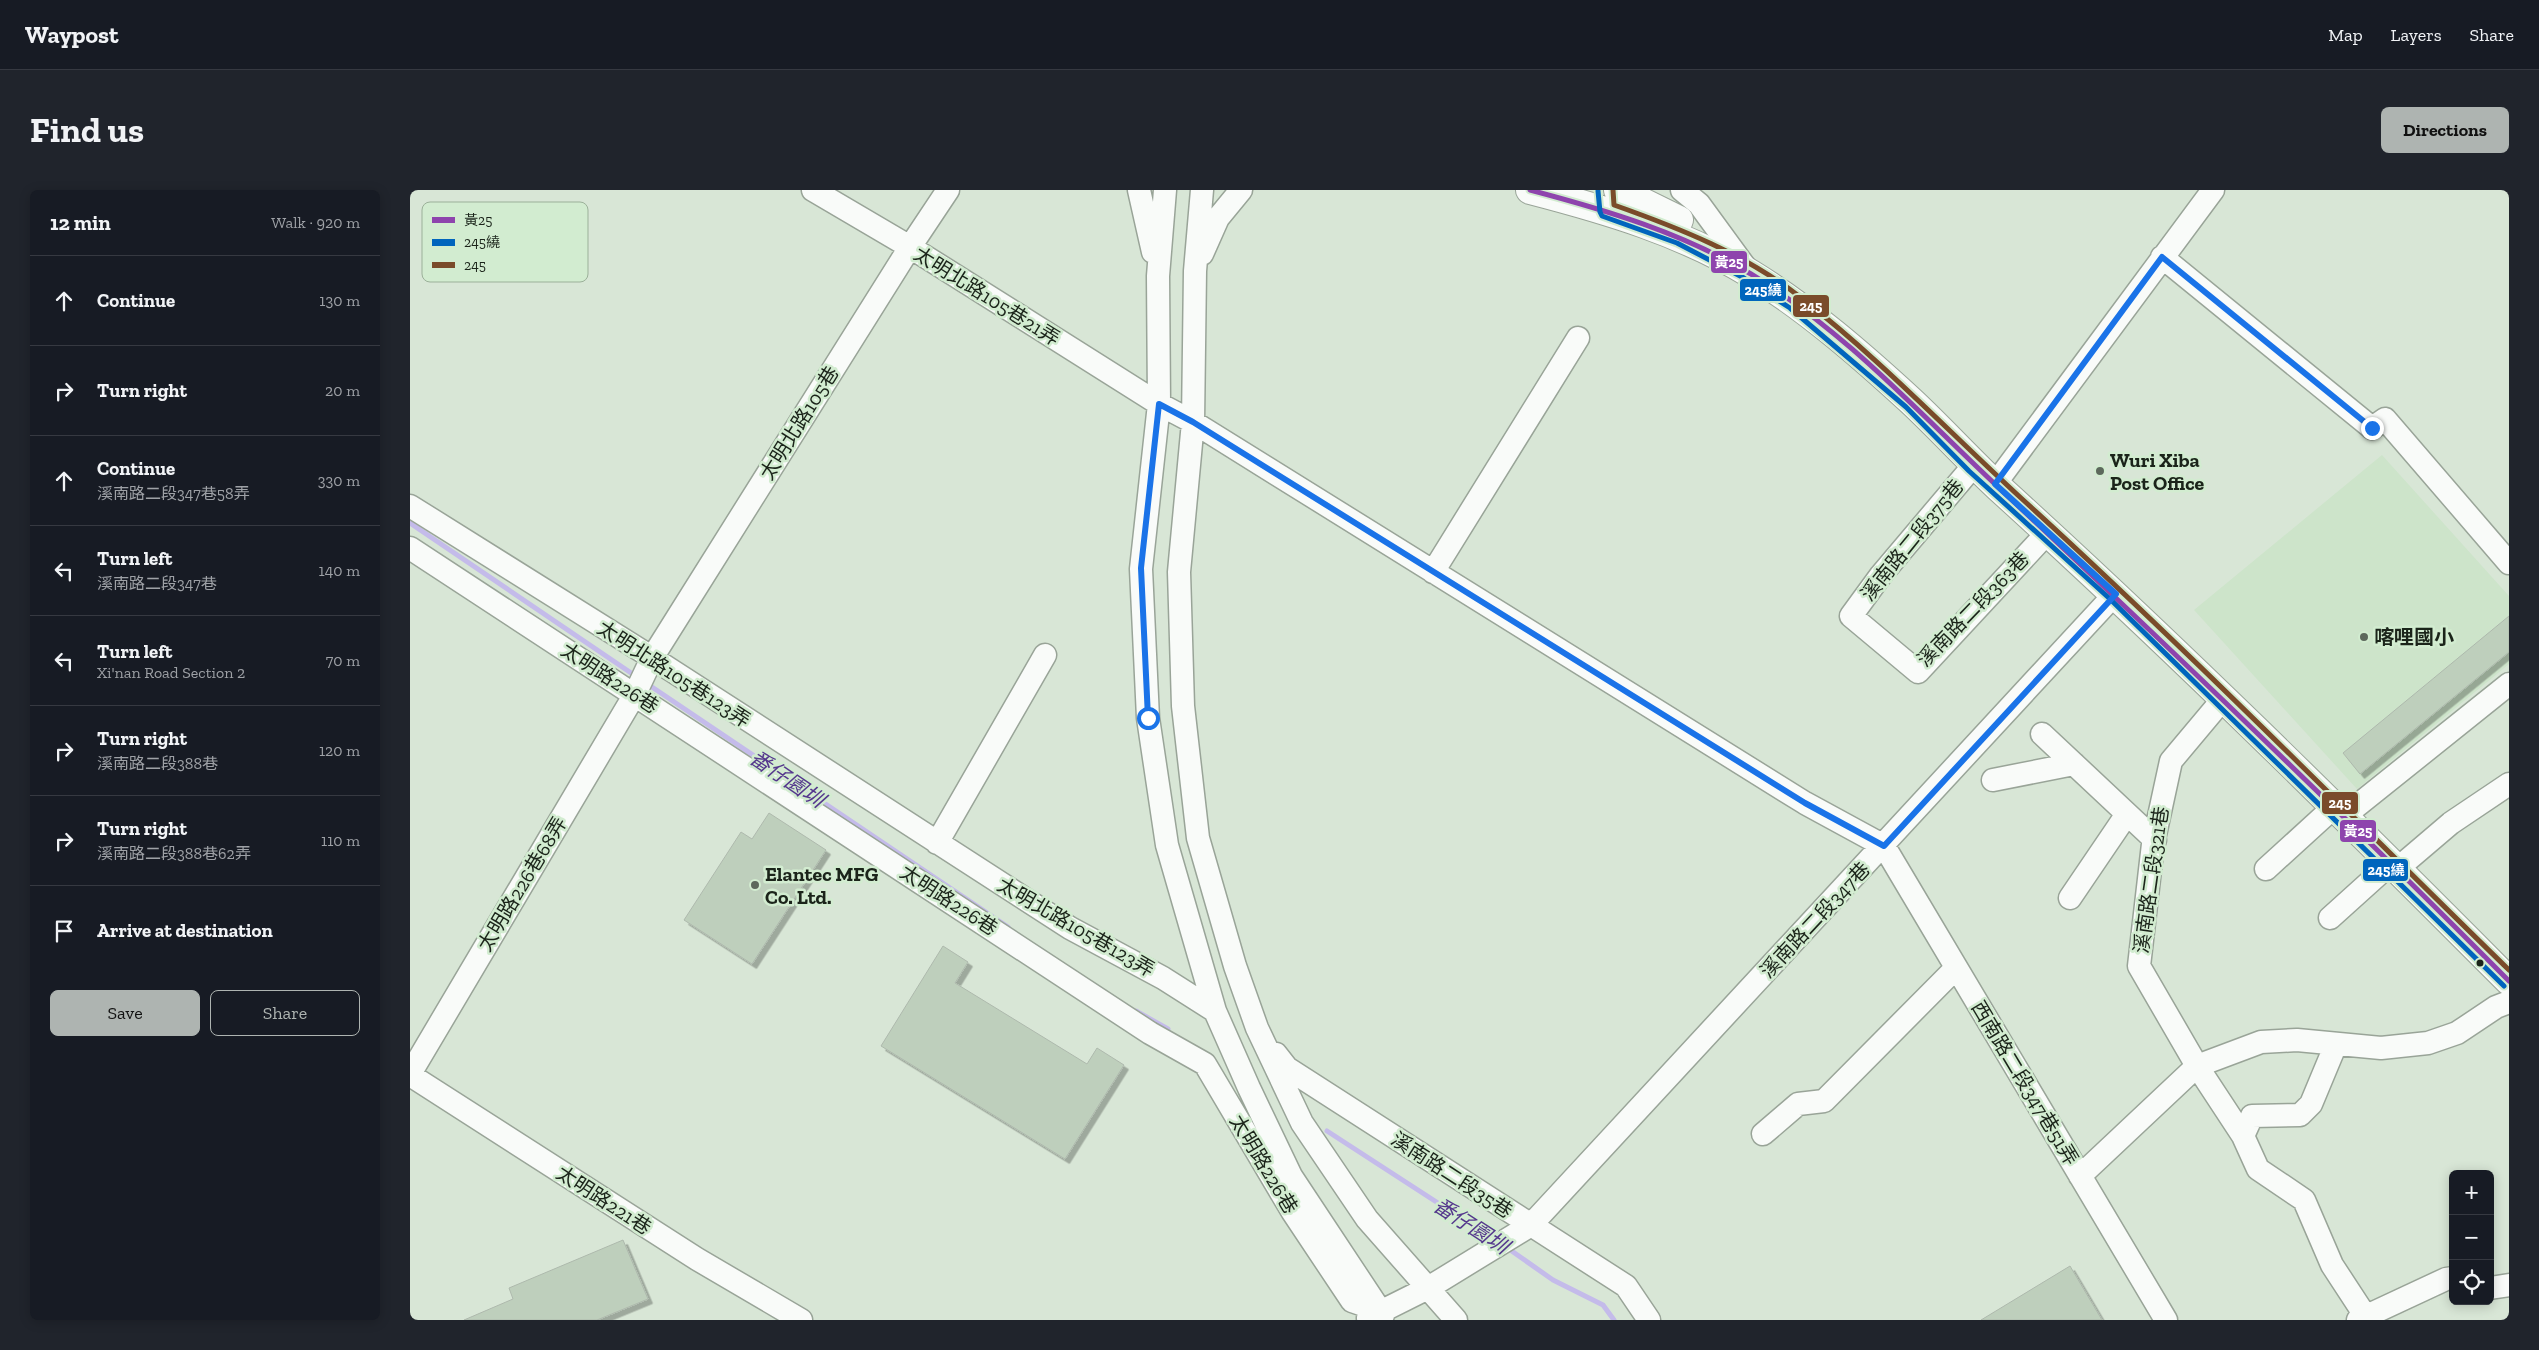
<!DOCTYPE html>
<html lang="en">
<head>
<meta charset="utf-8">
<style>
  body { margin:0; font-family:"Zilla Slab","Noto Sans TC",serif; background:#20242c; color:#f1f3f6 }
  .controls { position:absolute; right:15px; bottom:15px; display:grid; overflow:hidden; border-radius:8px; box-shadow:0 2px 12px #0003 }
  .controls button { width:45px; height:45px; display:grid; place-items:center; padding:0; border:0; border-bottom:1px solid #363941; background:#171b24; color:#f1f3f6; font:25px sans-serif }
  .stop { position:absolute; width:15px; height:15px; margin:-11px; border:4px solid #1a73e8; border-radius:50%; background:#fff }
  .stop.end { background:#1a73e8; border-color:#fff; box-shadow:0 1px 5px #0008 }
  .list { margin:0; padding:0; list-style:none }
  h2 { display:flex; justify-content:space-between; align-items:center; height:65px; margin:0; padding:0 20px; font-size:21px }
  h2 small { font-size:16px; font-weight:400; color:#9ea1a6 }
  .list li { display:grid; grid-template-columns:32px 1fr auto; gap:15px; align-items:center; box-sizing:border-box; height:90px; padding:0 20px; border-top:1px solid #363941 }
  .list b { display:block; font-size:19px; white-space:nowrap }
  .list p { margin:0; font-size:16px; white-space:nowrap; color:#9ea1a6 }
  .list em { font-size:16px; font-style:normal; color:#9ea1a6 }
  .actions { display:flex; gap:10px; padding:15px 20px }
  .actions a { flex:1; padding:11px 0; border:1px solid #aeb4b1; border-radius:8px; text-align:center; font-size:18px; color:#aeb4b1 }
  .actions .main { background:#aeb4b1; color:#111 }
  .icon { flex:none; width:28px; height:28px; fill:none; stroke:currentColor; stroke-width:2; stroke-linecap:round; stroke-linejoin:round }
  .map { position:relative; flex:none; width:2099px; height:1130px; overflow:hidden; border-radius:8px }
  header { display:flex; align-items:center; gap:30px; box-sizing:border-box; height:70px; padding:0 25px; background:#171b24; border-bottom:1px solid #363941 }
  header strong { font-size:24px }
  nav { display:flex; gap:28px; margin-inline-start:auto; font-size:18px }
  .intro { display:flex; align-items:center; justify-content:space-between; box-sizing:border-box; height:120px; padding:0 30px }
  h1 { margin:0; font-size:35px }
  .button { padding:12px 22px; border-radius:8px; background:#aeb4b1; color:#111; font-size:18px; font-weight:700 }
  main { display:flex; gap:30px; padding:0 30px }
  aside { flex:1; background:#171b24; border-radius:8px; box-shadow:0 2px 12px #0003 }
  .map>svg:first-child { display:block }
  .built { fill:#cde4ca }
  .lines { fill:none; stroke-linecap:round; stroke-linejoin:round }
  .stream { stroke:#c4bbea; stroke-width:5 }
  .building { fill:#becfbc; stroke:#aeb9ad; filter:url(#shadow) }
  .minor-casing { stroke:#99a498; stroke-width:25 }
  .major-casing { stroke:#99a498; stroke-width:30 }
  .minor { stroke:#f9fbf9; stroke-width:22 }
  .major { stroke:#f9fbf9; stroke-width:28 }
  .bus-1-casing { stroke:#d2ecd0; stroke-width:9 }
  .bus-2-casing { stroke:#d2ecd0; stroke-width:9 }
  .bus-3-casing { stroke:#d2ecd0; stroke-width:9 }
  .bus-1 { stroke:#8e44ad; stroke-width:5 }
  .bus-2 { stroke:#0065bd; stroke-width:5 }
  .bus-3 { stroke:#7a4b2a; stroke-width:5 }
  .route { stroke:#1a73e8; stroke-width:6 }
  .poi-dot { fill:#5d685c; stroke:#d2ecd0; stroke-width:2 }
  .bus-dot { fill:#1b241a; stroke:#d2ecd0; stroke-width:2 }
  .labels { text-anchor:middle; stroke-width:5; stroke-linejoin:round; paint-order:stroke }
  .street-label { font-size:20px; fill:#1b241a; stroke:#d2ecd0 }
  .poi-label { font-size:20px; font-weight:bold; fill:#1b241a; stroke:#d2ecd0; text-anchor:start }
  .water-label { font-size:21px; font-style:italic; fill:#55388d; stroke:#d2ecd0 }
  .key { fill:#d2ecd0; stroke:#9bb099; stroke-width:1 }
  .key-label { font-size:14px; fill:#1b241a }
  .line-badge { stroke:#d2ecd0; stroke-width:2 }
  .badge-label { font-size:14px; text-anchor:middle; font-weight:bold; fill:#fff }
</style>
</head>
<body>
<header>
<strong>Waypost</strong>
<nav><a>Map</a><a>Layers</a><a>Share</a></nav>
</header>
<div class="intro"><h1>Find us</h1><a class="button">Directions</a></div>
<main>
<aside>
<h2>12 min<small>Walk · 920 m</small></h2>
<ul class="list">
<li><svg class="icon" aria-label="ahead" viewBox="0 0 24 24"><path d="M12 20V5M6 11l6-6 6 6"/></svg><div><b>Continue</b></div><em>130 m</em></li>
<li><svg class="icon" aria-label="right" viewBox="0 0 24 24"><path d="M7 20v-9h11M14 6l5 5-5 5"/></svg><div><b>Turn right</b></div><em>20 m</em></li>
<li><svg class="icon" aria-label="ahead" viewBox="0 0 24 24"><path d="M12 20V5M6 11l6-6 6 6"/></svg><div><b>Continue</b><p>溪南路二段347巷58弄</p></div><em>330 m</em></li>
<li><svg class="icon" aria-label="left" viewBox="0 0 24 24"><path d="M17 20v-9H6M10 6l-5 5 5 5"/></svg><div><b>Turn left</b><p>溪南路二段347巷</p></div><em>140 m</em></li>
<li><svg class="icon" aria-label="left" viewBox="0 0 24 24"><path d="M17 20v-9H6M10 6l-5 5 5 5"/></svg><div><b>Turn left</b><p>Xi'nan Road Section 2</p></div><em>70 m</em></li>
<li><svg class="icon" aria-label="right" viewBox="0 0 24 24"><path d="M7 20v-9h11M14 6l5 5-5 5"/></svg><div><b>Turn right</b><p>溪南路二段388巷</p></div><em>120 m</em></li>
<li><svg class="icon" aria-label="right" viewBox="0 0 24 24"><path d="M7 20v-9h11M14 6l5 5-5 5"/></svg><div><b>Turn right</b><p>溪南路二段388巷62弄</p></div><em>110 m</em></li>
<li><svg class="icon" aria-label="arrive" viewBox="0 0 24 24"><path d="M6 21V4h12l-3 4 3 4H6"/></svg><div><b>Arrive at destination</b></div></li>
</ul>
<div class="actions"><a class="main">Save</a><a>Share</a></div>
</aside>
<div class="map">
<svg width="2099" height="1130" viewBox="0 0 2099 1130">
  <defs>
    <filter id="shadow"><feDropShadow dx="4.5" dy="4.5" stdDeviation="0" flood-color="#0004"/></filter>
  </defs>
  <rect width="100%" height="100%" fill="#d8e6d6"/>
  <path class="built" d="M1972,265L2099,406V474L1947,599L1784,420Z"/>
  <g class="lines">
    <path class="stream" d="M0,333L227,487
      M236,493L598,737
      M726,821L758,839
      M917,941L1085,1050
      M1096,1057L1143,1090L1193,1115L1204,1130"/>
  </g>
  <path class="building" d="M2099,426V462L1950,584L1933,563Z
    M359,623L416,660L342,774L274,730L331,642L342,649Z
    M533,756L558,772L545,793L677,874L687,858L714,875L655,969L471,856Z
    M213,1050L238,1109L187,1130H54L103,1109L99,1098Z
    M1660,1076L1692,1130H1571Z"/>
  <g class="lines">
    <g class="minor-casing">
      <path id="minor" d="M403,0L500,57L749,214L783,232L1395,613L1474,656L1756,1130
        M729,0L743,62
        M755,0L748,86L749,214L731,379L738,528L757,655L805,821L839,898L881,986L973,1125
        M792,0L785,81L783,232L769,382L773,516L788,648L825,776L847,838L892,933L957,1029L1046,1130
        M1272,0L1289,14L1338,81
        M792,64L808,28L831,0
        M1752,67L1962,238L1975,229L2099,373
        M1564,275L1471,385L1441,426L1508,482L1638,342
        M1585,294L1803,0
        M0,316L230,460L660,738L753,788L805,821
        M0,358L740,843L795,874L882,1021L942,1111L971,1121
        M1023,382L1168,148
        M1813,509L1761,571L1743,654L1729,776L1787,876L1833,946L1848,979L1894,1010L1922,1075L1958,1130
        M1632,544L1745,650
        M1583,590L1664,574
        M1933,627L2099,494
        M527,653L635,465
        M1856,679L1924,617
        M1987,679L2041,633L2099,594
        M1660,708L1717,624
        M1920,728L1981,673
        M866,864L877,878L1216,1096L1239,1130
        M0,884L225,504L242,468L500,57L538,0
        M0,885L287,1069L391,1130
        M1353,944L1388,914L1414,911L1546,778
        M1833,946L1842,926L1890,925L1901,914L1926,854
        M1670,986L1787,876L1851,852L1887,850L1971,858L2018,853L2047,843L2086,817L2099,812
        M2080,1098L2099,1095
        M958,1128L1018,1098L1121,1035L1705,404
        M1948,1130L2036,1089L2043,1088"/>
    </g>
    <g class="major-casing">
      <path id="major" d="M1120,0C1197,20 1272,42 1341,84C1398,119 1451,165 1501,211C1531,239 1558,269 1588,297C1763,456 1932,623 2099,791
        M1208,0L1269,30"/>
    </g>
    <use href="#minor" class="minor"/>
    <use href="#major" class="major"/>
    <g class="bus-1-casing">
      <path id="bus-1" d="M1120,0C1196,20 1273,43 1341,84C1435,141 1508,222 1588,297C1761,459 1932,623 2099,791"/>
    </g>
    <g class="bus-2-casing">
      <path id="bus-2" d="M1188,1L1190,22L1192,26L1267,53L1334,88L1380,118L1435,165L1496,217L1559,281L1700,409L2094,796"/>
    </g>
    <g class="bus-3-casing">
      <path id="bus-3" d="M1203,0L1204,15C1269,38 1335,64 1390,107C1469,168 1537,240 1611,308C1778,460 1937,622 2099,780"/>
    </g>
    <use href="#bus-1" class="bus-1"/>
    <use href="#bus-2" class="bus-2"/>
    <use href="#bus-3" class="bus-3"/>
  </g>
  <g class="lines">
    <path class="route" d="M738,528L731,378L749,214L783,232L1395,613L1474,656L1706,404L1585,294L1752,67L1962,238"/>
  </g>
  <g class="poi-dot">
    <circle cx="1690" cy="281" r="5"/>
    <circle cx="1954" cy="447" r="5"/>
    <circle cx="345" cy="695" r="5"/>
  </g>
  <circle class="bus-dot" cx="2070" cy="773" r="4.5"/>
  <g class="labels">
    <g class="street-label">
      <text transform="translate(577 106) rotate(32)" y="7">太明北路105巷21弄</text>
      <text transform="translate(389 233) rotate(-58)" y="7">太明北路105巷</text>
      <text transform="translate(1502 350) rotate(-51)" y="7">溪南路二段375巷</text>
      <text transform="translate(1563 419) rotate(-46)" y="7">溪南路二段363巷</text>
      <text transform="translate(264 484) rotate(33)" y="7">太明北路105巷123弄</text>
      <text transform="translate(200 488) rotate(33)" y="7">太明路226巷</text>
      <text transform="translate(1741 690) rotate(-82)" y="7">溪南路二段321巷</text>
      <text transform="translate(112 694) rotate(-59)" y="7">太明路226巷68弄</text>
      <text transform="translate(539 710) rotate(33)" y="7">太明路226巷</text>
      <text transform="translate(1405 730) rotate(-47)" y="7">溪南路二段347巷</text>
      <text transform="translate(666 737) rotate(30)" y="7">太明北路105巷123弄</text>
      <text transform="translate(1615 893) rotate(59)" y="7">西南路二段347巷51弄</text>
      <text transform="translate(854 974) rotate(59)" y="7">太明路226巷</text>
      <text transform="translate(1042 985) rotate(33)" y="7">溪南路二段35巷</text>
      <text transform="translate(194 1010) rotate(33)" y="7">太明路221巷</text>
    </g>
    <g class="poi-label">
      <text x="1700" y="277">Wuri Xiba<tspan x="1700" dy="23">Post Office</tspan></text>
      <text x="1964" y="454">喀哩國小</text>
      <text x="355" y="691">Elantec MFG<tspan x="355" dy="23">Co. Ltd.</tspan></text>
    </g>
    <g class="water-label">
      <text transform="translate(377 589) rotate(34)" y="7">番仔園圳</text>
      <text transform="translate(1061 1036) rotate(33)" y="7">番仔園圳</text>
    </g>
  </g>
  <rect x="12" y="12" width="166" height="80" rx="8" class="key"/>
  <rect x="22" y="27" width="23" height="6" fill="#8e44ad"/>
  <rect x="22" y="49" width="23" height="7" fill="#0065bd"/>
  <rect x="22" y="72" width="23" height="6" fill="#7a4b2a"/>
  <g class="key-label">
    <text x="54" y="35">黃25</text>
    <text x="54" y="57">245繞</text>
    <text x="54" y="80">245</text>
  </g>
  <g class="line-badge">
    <rect x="1300" y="60" width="38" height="24" rx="5" fill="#8e44ad"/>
    <rect x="1329" y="88" width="48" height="24" rx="5" fill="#0065bd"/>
    <rect x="1382" y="104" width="38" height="24" rx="5" fill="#7a4b2a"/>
    <rect x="1911" y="601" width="38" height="24" rx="5" fill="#7a4b2a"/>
    <rect x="1929" y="629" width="38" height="24" rx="5" fill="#8e44ad"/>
    <rect x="1952" y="668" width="47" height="24" rx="5" fill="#0065bd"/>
  </g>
  <g class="badge-label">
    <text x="1319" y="77">黃25</text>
    <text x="1353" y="105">245繞</text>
    <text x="1401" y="121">245</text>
    <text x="1930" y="618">245</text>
    <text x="1948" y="646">黃25</text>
    <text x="1976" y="685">245繞</text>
  </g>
</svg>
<div class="controls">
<button>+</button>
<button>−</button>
<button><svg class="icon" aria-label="locate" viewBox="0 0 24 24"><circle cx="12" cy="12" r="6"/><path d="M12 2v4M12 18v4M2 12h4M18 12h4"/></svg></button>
</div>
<div class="stop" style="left:738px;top:528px"></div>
<div class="stop end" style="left:1962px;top:238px"></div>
</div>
</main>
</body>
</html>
